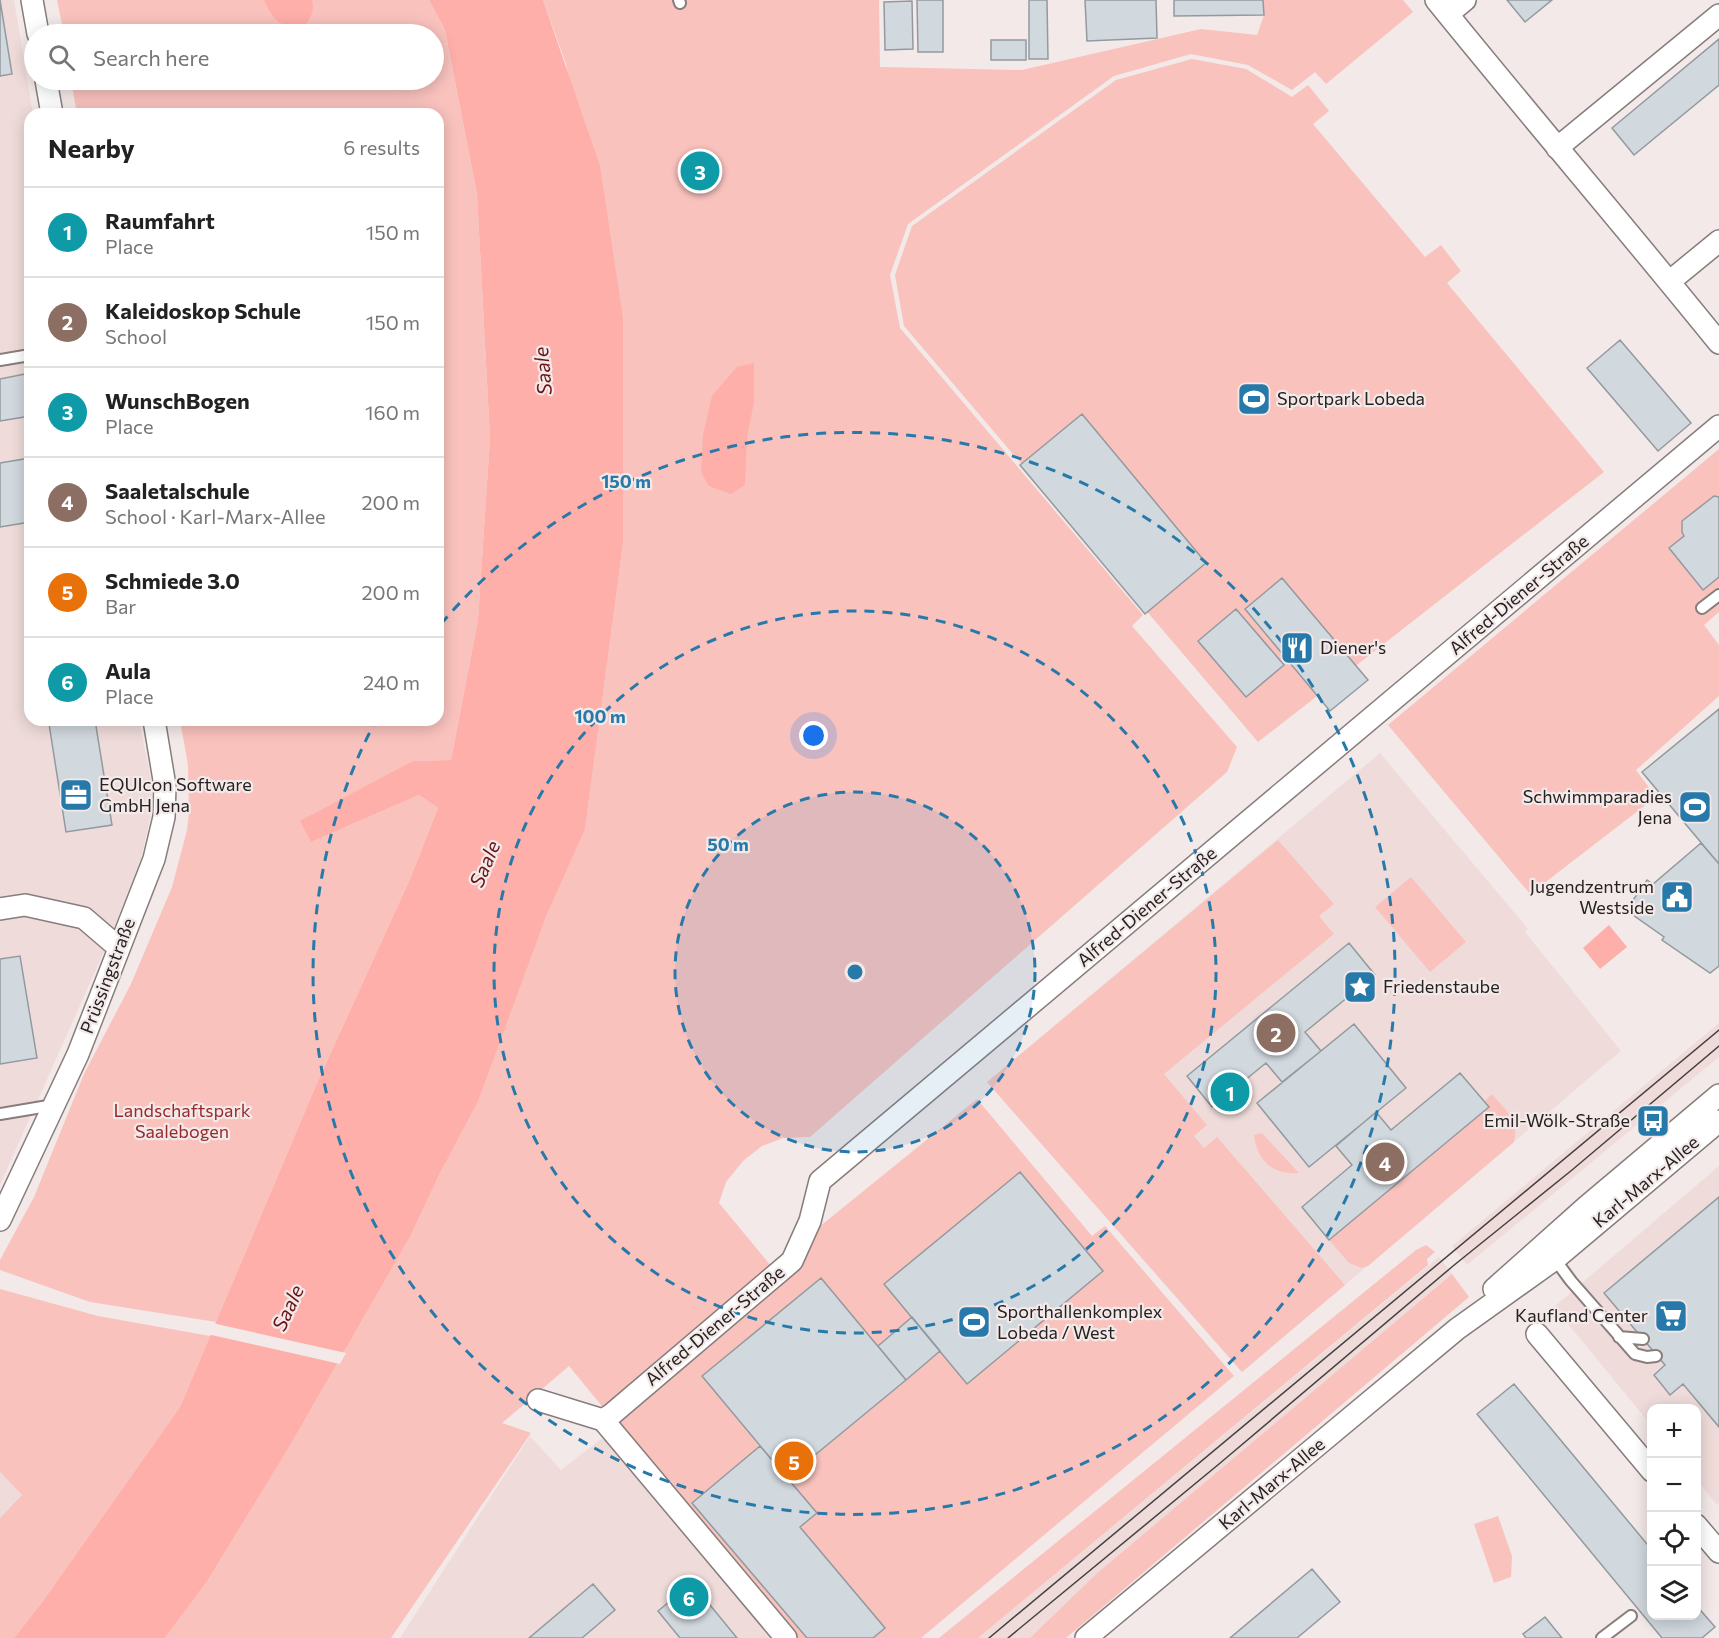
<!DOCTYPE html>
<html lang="en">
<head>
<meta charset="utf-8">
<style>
  body { margin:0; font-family:Commissioner,sans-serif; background:#f2f2f2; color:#222 }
  .controls { position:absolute; right:18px; bottom:18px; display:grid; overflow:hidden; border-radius:12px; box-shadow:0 3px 15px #0003 }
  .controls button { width:54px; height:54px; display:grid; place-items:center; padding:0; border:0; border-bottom:2px solid #e0e0e0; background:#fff; color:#222; font:30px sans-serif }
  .you { position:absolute; left:814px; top:736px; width:21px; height:21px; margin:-15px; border:4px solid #fff; border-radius:50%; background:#1a73e8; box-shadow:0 0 0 9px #1a73e833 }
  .badge { display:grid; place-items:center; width:39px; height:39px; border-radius:50%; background:#0b8043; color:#fff; font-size:20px; font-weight:700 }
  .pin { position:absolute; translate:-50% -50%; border:3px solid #fff; box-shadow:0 2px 6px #0006 }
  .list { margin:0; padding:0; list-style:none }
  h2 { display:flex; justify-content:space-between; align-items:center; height:78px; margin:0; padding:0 24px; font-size:26px }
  h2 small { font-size:20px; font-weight:400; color:#767676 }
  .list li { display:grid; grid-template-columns:39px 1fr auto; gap:18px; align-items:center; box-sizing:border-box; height:90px; padding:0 24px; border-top:2px solid #e0e0e0 }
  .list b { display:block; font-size:22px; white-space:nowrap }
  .list p { margin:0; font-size:20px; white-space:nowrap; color:#767676 }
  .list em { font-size:20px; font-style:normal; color:#767676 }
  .icon { flex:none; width:33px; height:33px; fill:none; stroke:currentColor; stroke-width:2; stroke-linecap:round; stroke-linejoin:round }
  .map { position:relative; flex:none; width:1719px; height:1638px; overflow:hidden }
  .search { position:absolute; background:#fff; box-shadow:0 3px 15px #0003; left:24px; top:24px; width:420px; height:66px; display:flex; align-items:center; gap:15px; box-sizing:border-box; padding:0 21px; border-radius:33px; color:#767676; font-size:22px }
  .panel { position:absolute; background:#fff; box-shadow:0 3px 15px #0003; left:24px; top:108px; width:420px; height:618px; border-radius:18px }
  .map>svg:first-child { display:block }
  .built { fill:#efdcda }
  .green { fill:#f9c2bd }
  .water { fill:#feafa9 }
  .pier { fill:#f3e9e8 }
  .building { fill:#d1d8de; stroke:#939a9f; stroke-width:1.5 }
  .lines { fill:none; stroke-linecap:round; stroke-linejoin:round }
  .service-casing { stroke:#867d7c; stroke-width:14 }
  .minor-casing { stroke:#867d7c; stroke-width:24 }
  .service { stroke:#fff; stroke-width:10 }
  .minor { stroke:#fff; stroke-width:21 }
  .tram { stroke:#45403f; stroke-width:1.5 }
  .ring { fill:none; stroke:#2779aa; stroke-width:3; stroke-dasharray:10 8 }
  .labels { text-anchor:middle; stroke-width:4.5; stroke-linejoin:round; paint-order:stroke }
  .poi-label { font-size:18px; fill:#262222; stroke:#f3e9e8; text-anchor:start }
  .street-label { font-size:18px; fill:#262222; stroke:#f3e9e8 }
  .park-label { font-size:18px; fill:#99292b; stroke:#f3e9e8 }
  .water-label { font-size:20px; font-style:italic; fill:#691417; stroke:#f3e9e8 }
  .centre { fill:#2779aa; stroke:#f3e9e8; stroke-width:3 }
  .ring-label { font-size:18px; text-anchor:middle; font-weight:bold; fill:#2779aa; stroke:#f3e9e8; stroke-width:4.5; stroke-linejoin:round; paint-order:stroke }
</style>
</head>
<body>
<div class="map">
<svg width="1719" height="1638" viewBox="0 0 1719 1638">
  <rect width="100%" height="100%" fill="#f3e9e8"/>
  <path class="built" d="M0,0H14L33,114H30V720H139L152,785L151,815L141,858L106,947L0,1185Z
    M1380,753L1528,929L1525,932L1621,1051L1242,1372L987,1082Z
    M1719,1023V1057L1467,1265L1452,1246Z
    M1719,1166V1503L1717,1505L1697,1480L1696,1408H1652L1651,1425L1554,1307Z
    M1439,1257L1452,1274L1095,1575L1030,1638H978Z
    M530,1436L561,1470L601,1439L607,1440L772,1638H400Z
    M0,1472L22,1495L0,1518Z"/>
  <path class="green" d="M57,0H429L445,30L477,194L490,438L478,620L451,760L413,761L311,842L419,795L438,808L410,879L317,1083L216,1322L90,1302L0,1270V1260L34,1197L84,1074L131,984L172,887L187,830L189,813L188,765L180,720H438V114H77L71,80H434V34H64Z
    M543,0H879L880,67L1022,70L1201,29L1257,35L1264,15L1263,0H1403L1413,12L1326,84L1315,72L1292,90L1248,65L1191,54L1114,76L908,224L890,275L900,328L1143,615L1132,626L1237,747L1227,772L810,1137L783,1138L762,1146L743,1161L726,1182L719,1203L771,1266L977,1099L1092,1236L1105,1226L1234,1376L921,1638H792L569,1366L502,1423L531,1433L391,1638H165L208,1580L288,1449L410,1237L442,1169L545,919L585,828L623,544V318L566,64Z
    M1192,59L1246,69L1292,97L1308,85L1329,111L1313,124L1425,257L1441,245L1461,271L1447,283L1604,472L1258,742L904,326L895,275L912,226L1116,80Z
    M1719,449V612L1704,625L1719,645V696L1636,770L1656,797L1530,894L1388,725Z
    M1278,840L1334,904L1319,916L1334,934L1164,1074L1207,1125L1194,1136L1204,1148L1217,1137L1345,1285L1242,1372L987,1082Z
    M1411,877L1466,942L1430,972L1375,907Z
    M1492,1094C1506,1111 1519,1119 1514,1142L1368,1266L1362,1268L1349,1263L1329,1240L1488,1107L1484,1102Z
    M1262,1133L1299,1173C1273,1175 1257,1161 1254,1135Z
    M1426,1245L1435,1252L1427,1259L1428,1265L978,1638H939L1416,1250Z
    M1452,1274L1469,1297L1066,1638H1030L1095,1575Z
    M0,1289L98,1316L210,1336L180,1407L43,1601L14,1638H0V1518L22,1495L0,1472Z
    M1498,1516L1512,1556L1511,1577L1494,1583L1474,1524Z"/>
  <path class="water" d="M264,0H312C315,13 310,20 301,29C279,26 273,20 264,0Z
    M429,0H543L600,166L623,318V544L585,829L545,919L478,1101L442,1169L410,1237L288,1449L208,1580L165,1638H14L43,1601L180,1407L317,1083L410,879L438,808L419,795L311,842L300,821L413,761L451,760L478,620L490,438L477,194L445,30Z
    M754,363V402L747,437L745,485L731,494L709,486L701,472L703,435L712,396L737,367Z
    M1609,925L1627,947L1600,969L1583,948Z"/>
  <path class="pier" d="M212,1323L346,1353L340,1364L207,1334Z"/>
  <path class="building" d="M0,0L12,74L0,76Z
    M917,0H943V52H918Z
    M1029,0H1047L1048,59H1029Z
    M1085,0H1156L1157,38L1087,41Z
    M1174,0H1263L1264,15L1174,16Z
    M1507,0H1552L1525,22Z
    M912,1L913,49L885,50L884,2Z
    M1719,39V85L1634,155L1612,128Z
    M991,40H1026V60H991Z
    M1620,340L1691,423L1658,451L1587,368Z
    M30,373V416L0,421V379Z
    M1082,414L1206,563L1145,614L1020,465Z
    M30,458V522L0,527V463Z
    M1714,496L1719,497V577L1703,590L1669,548L1684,536L1682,532V521Z
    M1282,578L1368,680L1330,711L1245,609Z
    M1236,609L1284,665L1246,697L1198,641Z
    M1719,709V864L1642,772Z
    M77,720H95L112,825L66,832L49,724Z
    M1701,843L1719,864V966L1710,973L1662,940L1664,937L1626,910L1647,880L1653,884Z
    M1349,943L1375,975L1305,1032L1321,1051L1282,1082L1266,1063L1212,1107L1187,1076Z
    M20,956L37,1058L0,1064V959Z
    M1354,1024L1406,1088L1309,1167L1257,1103Z
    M1460,1073L1489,1107L1329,1240L1302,1207L1352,1165L1336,1146L1376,1112L1391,1130Z
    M1020,1172L1103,1271L967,1384L884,1284Z
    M1719,1197V1427L1683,1384L1670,1395L1654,1375L1665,1365L1604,1293Z
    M821,1278L906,1380L787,1478L702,1376Z
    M912,1317L940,1351L906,1380L878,1346Z
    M1514,1384L1652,1550V1616H1696V1605L1715,1627L1702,1638H1662L1477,1414Z
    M760,1446L817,1513L800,1527L885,1628L873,1638H807L692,1503Z
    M1312,1569L1340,1602L1297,1638H1230Z
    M692,1583L737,1638H680L658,1611Z
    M593,1584L615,1610L582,1638H529Z
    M1545,1617L1562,1638H1526L1523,1634Z"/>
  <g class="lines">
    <g class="service-casing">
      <path id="service" d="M679,0L680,3
        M0,360L30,355
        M1702,608L1719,595
        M0,1114L54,1105
        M1554,1258L1571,1281L1635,1354L1647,1357L1656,1356
        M1619,1337L1643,1339
        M1602,1638L1631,1616"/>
    </g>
    <g class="minor-casing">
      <path id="minor" d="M32,0L38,34
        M1436,0C1529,115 1626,228 1719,343
        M1448,14L1465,0
        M46,80L52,114
        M1557,148L1719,15
        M1669,282L1719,241
        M0,909L25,905L84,918L119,948
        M0,1220L78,1054L154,859L164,817L165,786L154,720
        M1494,1289L1586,1207L1719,1095
        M1537,1334L1652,1471
        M538,1400L603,1420L612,1414L792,1261L810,1221L820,1181L1719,426
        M603,1420L786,1638
        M1696,1525L1719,1552
        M1086,1638L1457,1329L1555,1259L1719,1121"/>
    </g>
    <use href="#service" class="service"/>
    <use href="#minor" class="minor"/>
    <path class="tram" d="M989,1638L1719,1030
      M1008,1638L1219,1464L1453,1266L1572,1170L1719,1046"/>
  </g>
  <circle cx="855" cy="972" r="180" fill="#2779aa" fill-opacity=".12"/>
  <g class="ring">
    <circle cx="855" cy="972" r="180"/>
    <circle cx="855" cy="972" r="361"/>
    <path d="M441 624A541 541 0 1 1 375 722"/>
  </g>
  <defs>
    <g id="stadium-square" transform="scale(1.725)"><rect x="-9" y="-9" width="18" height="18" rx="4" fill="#2779aa" stroke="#f3e9e8"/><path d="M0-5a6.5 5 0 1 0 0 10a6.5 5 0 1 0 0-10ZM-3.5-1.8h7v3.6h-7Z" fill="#fff"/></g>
    <g id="restaurant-square" transform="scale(1.725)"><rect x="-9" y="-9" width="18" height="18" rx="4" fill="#2779aa" stroke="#f3e9e8"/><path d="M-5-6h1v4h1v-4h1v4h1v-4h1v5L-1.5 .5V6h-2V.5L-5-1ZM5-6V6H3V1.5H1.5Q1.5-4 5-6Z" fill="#fff"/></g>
    <g id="office-square" transform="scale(1.725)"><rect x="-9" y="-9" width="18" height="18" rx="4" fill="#2779aa" stroke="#f3e9e8"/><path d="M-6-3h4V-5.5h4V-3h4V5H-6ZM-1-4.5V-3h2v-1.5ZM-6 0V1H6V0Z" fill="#fff"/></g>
    <g id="civic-square" transform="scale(1.725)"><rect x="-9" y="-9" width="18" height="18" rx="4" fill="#2779aa" stroke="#f3e9e8"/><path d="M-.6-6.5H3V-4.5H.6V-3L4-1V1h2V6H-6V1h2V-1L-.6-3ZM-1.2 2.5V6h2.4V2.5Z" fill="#fff"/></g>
    <g id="sight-square" transform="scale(1.725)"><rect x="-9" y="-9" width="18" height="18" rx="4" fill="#2779aa" stroke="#f3e9e8"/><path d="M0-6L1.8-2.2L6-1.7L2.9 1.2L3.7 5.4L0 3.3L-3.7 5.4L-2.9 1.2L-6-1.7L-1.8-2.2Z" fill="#fff"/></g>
    <g id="bus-square" transform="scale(1.725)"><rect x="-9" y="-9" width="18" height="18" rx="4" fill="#2779aa" stroke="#f3e9e8"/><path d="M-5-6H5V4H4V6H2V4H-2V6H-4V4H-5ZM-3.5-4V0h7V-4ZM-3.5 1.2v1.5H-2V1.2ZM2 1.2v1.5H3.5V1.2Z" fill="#fff"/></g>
    <g id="supermarket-square" transform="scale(1.725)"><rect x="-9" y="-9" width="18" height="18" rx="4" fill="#2779aa" stroke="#f3e9e8"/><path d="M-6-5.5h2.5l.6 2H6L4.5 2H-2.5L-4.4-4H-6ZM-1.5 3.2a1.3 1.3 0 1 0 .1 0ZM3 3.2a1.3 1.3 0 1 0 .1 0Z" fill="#fff"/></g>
  </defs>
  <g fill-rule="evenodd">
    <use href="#stadium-square" x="1254" y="399"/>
    <use href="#restaurant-square" x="1297" y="648"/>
    <use href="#office-square" x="76" y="795"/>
    <use href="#stadium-square" x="1695" y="807"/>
    <use href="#civic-square" x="1677" y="897"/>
    <use href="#sight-square" x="1360" y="987"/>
    <use href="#bus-square" x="1653" y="1121"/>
    <use href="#supermarket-square" x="1671" y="1316"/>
    <use href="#stadium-square" x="974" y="1322"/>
  </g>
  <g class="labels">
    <g class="poi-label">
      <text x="1277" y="405">Sportpark Lobeda</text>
      <text x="1320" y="654">Diener's</text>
      <text x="99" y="791">EQUIcon Software<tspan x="99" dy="21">GmbH Jena</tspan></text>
      <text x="1672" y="803" text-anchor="end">Schwimmparadies<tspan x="1672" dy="21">Jena</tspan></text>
      <text x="1654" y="893" text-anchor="end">Jugendzentrum<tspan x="1654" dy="21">Westside</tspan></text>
      <text x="1383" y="993">Friedenstaube</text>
      <text x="1630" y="1127" text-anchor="end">Emil-Wölk-Straße</text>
      <text x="997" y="1318">Sporthallenkomplex<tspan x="997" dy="21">Lobeda / West</tspan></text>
      <text x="1648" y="1322" text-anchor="end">Kaufland Center</text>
    </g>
    <g class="street-label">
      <text transform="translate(1519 595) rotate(-40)" y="6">Alfred-Diener-Straße</text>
      <text transform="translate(1147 907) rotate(-40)" y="6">Alfred-Diener-Straße</text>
      <text transform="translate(108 976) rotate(-69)" y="6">Prüssingstraße</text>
      <text transform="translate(1646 1182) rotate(-40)" y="6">Karl-Marx-Allee</text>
      <text transform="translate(715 1326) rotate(-40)" y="6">Alfred-Diener-Straße</text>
      <text transform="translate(1272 1484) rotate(-40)" y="6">Karl-Marx-Allee</text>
    </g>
    <g class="park-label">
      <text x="182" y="1117">Landschaftspark<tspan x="182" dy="21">Saalebogen</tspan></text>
    </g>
    <g class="water-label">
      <text transform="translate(543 371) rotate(-95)" y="7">Saale</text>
      <text transform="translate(485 864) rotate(-67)" y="7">Saale</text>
      <text transform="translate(288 1308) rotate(-65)" y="7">Saale</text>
    </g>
  </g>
  <circle cx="855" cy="972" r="9" class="centre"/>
  <g class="ring-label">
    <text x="626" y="488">150 m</text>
    <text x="600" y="723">100 m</text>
    <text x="728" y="851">50 m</text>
  </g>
</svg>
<div class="controls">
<button>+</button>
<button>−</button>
<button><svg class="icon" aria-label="locate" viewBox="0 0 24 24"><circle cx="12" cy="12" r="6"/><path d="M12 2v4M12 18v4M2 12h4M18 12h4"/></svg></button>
<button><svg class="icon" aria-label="layers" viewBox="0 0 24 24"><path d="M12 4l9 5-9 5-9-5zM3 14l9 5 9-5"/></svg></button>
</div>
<div class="you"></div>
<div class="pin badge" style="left:1230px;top:1092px;background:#0f9aa8">1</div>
<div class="pin badge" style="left:1276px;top:1033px;background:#8d6e63">2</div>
<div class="pin badge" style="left:700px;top:171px;background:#0f9aa8">3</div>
<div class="pin badge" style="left:1385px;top:1162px;background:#8d6e63">4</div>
<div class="pin badge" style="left:794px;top:1461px;background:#e8710a">5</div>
<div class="pin badge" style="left:689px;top:1597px;background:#0f9aa8">6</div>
<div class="search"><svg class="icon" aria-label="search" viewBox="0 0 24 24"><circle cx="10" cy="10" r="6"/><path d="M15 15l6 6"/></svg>Search here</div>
<section class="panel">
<h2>Nearby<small>6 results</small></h2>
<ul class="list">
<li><span class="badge" style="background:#0f9aa8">1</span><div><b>Raumfahrt</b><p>Place</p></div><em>150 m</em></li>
<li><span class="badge" style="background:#8d6e63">2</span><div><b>Kaleidoskop Schule</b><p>School</p></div><em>150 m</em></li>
<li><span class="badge" style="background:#0f9aa8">3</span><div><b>WunschBogen</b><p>Place</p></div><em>160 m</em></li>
<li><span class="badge" style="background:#8d6e63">4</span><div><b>Saaletalschule</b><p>School · Karl-Marx-Allee</p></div><em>200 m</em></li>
<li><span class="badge" style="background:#e8710a">5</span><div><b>Schmiede 3.0</b><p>Bar</p></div><em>200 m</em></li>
<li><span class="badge" style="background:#0f9aa8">6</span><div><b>Aula</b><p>Place</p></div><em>240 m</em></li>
</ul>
</section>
</div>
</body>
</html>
